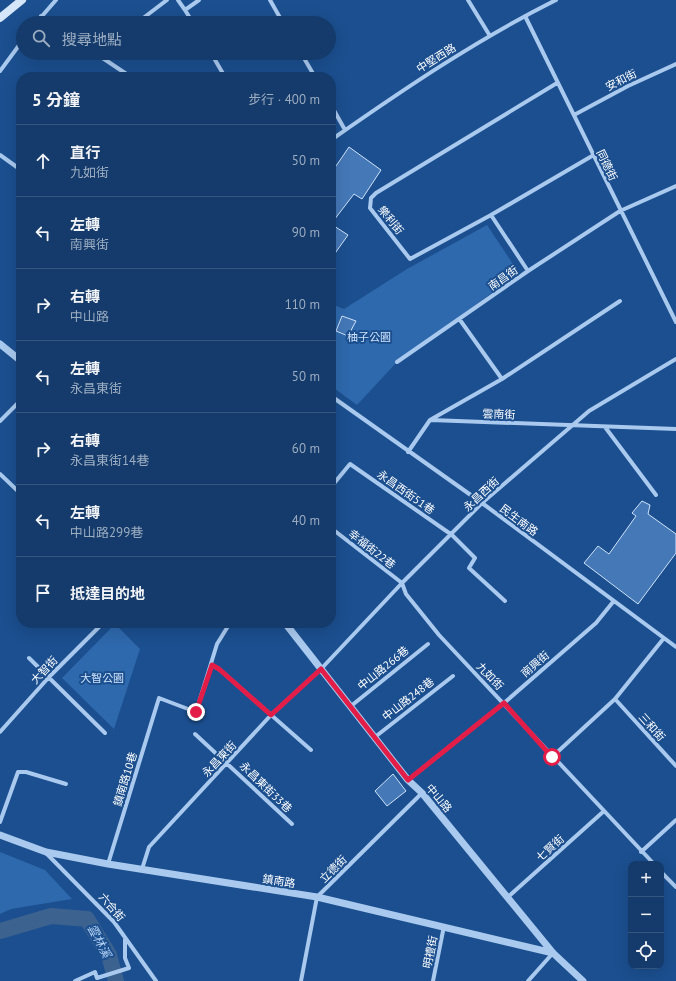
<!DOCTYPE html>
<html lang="zh-TW">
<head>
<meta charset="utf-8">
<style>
  body { margin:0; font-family:"PT Sans","Noto Sans TC",sans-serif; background:#1d4271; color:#f1f3f6 }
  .controls { position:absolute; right:12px; bottom:12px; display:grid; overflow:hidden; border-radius:8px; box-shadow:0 4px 16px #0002 }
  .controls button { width:36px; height:36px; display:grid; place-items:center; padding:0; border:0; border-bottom:1px solid #33557e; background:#143b6b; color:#f1f3f6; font:20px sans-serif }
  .stop { position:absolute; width:12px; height:12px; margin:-9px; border:3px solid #e11d48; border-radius:50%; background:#fff }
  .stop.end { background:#e11d48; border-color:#fff; box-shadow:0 1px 4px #0008 }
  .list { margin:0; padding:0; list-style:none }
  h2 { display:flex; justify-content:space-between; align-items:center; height:52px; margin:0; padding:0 16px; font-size:17px }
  h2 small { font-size:13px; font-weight:400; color:#9dadc1 }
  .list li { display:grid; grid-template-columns:26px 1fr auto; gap:12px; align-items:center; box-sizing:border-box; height:72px; padding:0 16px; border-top:1px solid #33557e }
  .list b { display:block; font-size:15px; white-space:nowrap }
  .list p { margin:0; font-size:13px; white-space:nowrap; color:#9dadc1 }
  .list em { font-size:13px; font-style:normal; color:#9dadc1 }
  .icon { flex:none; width:22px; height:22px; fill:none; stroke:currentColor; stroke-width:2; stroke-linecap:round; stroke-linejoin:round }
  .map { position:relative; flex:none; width:676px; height:981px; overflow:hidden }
  .search { position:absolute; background:#143b6b; box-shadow:0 4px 16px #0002; left:16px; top:16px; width:320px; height:44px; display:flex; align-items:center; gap:10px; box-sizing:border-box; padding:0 14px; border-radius:22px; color:#9dadc1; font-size:15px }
  .panel { position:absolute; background:#143b6b; box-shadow:0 4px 16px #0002; left:16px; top:72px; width:320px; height:556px; border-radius:16px }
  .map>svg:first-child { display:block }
  .green { fill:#2e69ad }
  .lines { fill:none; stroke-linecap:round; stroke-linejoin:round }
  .river { stroke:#3c6290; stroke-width:16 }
  .building { fill:#4478b7; stroke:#cfe3fa }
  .minor { stroke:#a9c9ee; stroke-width:4 }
  .tertiary { stroke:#a9c9ee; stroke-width:7 }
  .secondary { stroke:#d6e6fa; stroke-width:8 }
  .route { stroke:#e11d48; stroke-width:5 }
  .labels { text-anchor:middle; stroke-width:4; stroke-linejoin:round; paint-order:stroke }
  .street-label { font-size:11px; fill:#fff; stroke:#1b4f8f }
  .park-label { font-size:11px; fill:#cfe3fa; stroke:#1b4f8f }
  .water-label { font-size:12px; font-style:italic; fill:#b5d3f5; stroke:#1b4f8f }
</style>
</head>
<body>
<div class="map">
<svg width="676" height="981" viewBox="0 0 676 981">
  <rect width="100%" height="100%" fill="#1b4f8f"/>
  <path class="green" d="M487,225L519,273L397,362L357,405L331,386V304L344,309L407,269Z
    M115,624L140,649L114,729L62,678Z
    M0,852L45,870L72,899L11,909L0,914Z"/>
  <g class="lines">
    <path class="river" d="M0,931L51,916L87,919L109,955L116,981"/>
  </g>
  <path class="building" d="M349,147L381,170L362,199L354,194L331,224L348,235L331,259V162L336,166Z
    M342,316L356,321L348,336L336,331Z
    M642,501L650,505L648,514L676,534V553L638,604L584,563L598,546L609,554L636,516L632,513Z
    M393,774L406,791L387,806L375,791Z"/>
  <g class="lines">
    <path class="minor" d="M178,0L185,10L199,0
      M270,0L283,23
      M468,0L490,36
      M185,10L193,23
      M41,16L51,23
      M525,16C575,118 625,220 676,322
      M138,22L167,0
      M36,23L56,0
      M95,53L131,77
      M211,53L225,77
      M301,53L315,77
      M0,71L23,40
      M557,83L376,193L371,198L370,208L410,259L491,215L592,156
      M331,105L345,130
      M574,115L628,86L676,64
      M331,140C404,89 476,40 556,0
      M0,155L21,170
      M491,215L528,271
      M460,320L502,379
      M397,362L528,271L620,211L676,186
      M331,396L482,503L676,647
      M431,420L676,429
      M0,421L21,400
      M605,427L656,495
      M408,452L430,420L502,379L620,301
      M0,474L21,494
      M331,487L350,464L452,535L475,558L469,568L505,601
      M331,528L402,583L406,594L439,635L654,864
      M29,658L105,733
      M212,665L219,669L311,750
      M615,699L676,766
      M351,706L428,644
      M0,732L49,677L103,623
      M195,734L292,824
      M375,737L453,676
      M552,757L615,699L664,638
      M408,780L504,703L596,623L613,602
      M0,822L18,772H26L66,784
      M641,852L676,820
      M46,853L114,922L156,981
      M108,864L159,698L196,712L217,644L230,623
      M142,869L149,847L271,715L321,669L402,583L482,503L589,411L676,359
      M661,872L676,887
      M508,897L604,811
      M75,981L95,972L97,978L129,968L125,958V939
      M301,981L317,897L422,793
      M433,981L444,926
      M528,981L553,953"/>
    <path class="tertiary" d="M0,344L21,361
      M285,623L408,780L422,793L553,953L583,981
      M0,835L46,852L108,864L317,897L553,953"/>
    <path class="secondary" d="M0,18L22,0"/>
  </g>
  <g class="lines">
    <path class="route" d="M196,712L212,665L219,669L271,715L321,669L408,780L504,703L552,757"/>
  </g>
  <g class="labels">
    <g class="street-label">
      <text transform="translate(436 58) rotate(-32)" y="4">中堅西路</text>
      <text transform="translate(621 80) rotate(-27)" y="4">安和街</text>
      <text transform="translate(607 165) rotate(64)" y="4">同德街</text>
      <text transform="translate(391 220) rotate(51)" y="4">樂利街</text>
      <text transform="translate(503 278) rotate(-35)" y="4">南昌街</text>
      <text transform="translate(499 414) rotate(2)" y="4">雲南街</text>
      <text transform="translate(406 492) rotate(35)" y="4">永昌西街51巷</text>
      <text transform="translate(481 494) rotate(-43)" y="4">永昌西街</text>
      <text transform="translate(519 520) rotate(37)" y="4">民生南路</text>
      <text transform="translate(372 549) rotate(38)" y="4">幸福街22巷</text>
      <text transform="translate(535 664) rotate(-41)" y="4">南興街</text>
      <text transform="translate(383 668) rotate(-39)" y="4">中山路266巷</text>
      <text transform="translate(44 670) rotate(-47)" y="4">大智街</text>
      <text transform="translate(490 676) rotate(46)" y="4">九如街</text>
      <text transform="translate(408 699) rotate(-38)" y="4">中山路248巷</text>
      <text transform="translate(652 727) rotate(48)" y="4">三和街</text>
      <text transform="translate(219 759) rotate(-47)" y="4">永昌東街</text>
      <text transform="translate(125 779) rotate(-73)" y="4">鎮南路10巷</text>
      <text transform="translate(266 787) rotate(44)" y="4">永昌東街33巷</text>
      <text transform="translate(439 798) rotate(50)" y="4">中山路</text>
      <text transform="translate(550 848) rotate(-42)" y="4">七賢街</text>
      <text transform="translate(333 869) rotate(-45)" y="4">立德街</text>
      <text transform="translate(279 881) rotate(9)" y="4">鎮南路</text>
      <text transform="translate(112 907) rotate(49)" y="4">六合街</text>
      <text transform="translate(430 952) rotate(-79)" y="4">明禮街</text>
    </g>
    <g class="park-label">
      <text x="369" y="341">柚子公園</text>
      <text x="102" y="682">大智公園</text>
    </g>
    <g class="water-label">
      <text transform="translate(99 941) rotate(62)" y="4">雲林溪</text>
    </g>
  </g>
</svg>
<div class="controls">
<button>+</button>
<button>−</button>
<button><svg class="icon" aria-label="locate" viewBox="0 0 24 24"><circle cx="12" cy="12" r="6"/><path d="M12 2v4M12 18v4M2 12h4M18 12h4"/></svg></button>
</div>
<div class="stop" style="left:552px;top:757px"></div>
<div class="stop end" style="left:196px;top:712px"></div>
<div class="search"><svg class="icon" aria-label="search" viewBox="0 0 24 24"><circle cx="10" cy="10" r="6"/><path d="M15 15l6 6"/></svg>搜尋地點</div>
<section class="panel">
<h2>5 分鐘<small>步行 · 400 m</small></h2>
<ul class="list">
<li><svg class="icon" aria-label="ahead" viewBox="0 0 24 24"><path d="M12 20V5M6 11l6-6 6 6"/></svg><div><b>直行</b><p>九如街</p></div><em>50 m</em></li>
<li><svg class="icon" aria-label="left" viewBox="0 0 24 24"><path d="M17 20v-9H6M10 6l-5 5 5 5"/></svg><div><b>左轉</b><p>南興街</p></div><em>90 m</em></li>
<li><svg class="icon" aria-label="right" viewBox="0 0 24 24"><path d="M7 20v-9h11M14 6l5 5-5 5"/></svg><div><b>右轉</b><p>中山路</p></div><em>110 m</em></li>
<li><svg class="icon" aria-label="left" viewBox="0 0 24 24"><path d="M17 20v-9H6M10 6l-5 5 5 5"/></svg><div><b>左轉</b><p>永昌東街</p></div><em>50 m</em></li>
<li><svg class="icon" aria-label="right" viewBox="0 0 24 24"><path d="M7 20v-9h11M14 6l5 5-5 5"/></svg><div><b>右轉</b><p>永昌東街14巷</p></div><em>60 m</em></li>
<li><svg class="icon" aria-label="left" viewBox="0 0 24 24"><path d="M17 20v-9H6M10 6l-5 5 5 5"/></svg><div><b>左轉</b><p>中山路299巷</p></div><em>40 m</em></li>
<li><svg class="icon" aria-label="arrive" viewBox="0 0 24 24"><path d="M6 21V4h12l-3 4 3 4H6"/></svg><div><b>抵達目的地</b></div></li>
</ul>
</section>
</div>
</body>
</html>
